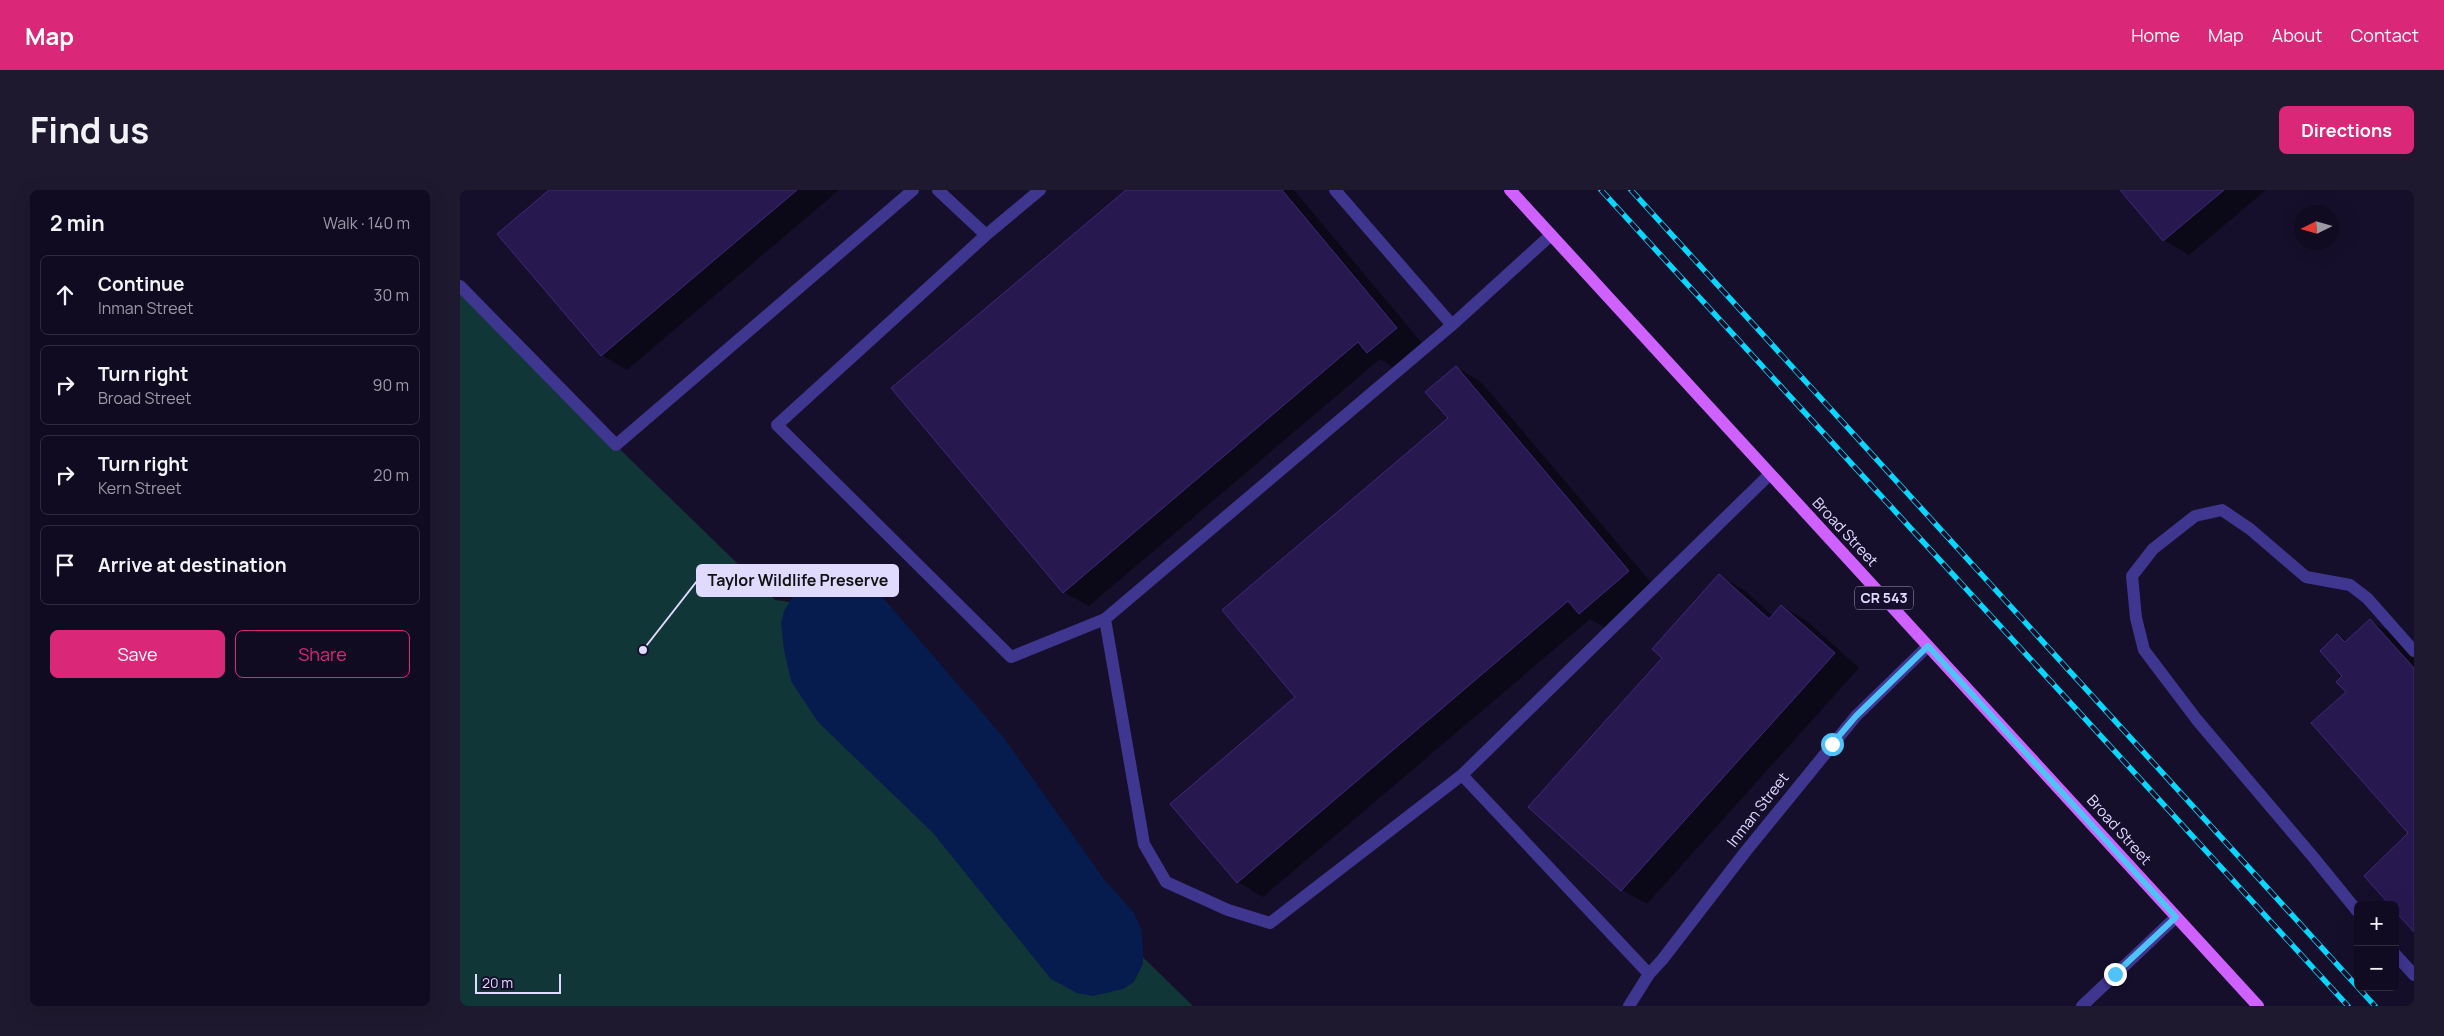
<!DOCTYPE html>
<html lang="en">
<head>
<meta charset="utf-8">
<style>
  body { margin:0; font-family:Manrope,sans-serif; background:#1e192e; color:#f1f3f6 }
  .controls { position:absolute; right:15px; bottom:15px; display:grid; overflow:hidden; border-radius:8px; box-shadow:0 5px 20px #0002 }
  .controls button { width:45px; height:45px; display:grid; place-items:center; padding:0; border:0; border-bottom:1px solid #302b3f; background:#100b21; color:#f1f3f6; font:25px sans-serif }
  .compass { position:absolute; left:1834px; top:15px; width:45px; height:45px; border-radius:50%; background:#100b21; box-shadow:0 5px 20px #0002; rotate:265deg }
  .scale { position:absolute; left:15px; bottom:12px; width:86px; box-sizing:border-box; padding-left:5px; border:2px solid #e0daff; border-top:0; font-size:14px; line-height:18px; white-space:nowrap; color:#e0daff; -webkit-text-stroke:4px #160f2c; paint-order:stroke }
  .stop { position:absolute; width:15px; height:15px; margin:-11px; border:4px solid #4fc3f7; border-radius:50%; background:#fff }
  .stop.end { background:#4fc3f7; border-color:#fff; box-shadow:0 1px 5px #0008 }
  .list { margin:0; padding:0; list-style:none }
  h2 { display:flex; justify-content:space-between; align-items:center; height:65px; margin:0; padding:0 20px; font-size:21px }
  h2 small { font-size:16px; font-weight:400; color:#9c9ba5 }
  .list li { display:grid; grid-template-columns:32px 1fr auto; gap:15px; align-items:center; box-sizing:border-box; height:80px; margin:0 10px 10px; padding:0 10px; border:1px solid #302b3f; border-radius:8px }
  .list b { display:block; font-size:19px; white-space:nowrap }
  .list p { margin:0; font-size:16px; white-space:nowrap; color:#9c9ba5 }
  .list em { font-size:16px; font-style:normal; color:#9c9ba5 }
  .actions { display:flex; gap:10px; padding:15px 20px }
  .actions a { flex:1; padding:11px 0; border:1px solid #db2777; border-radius:8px; text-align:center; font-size:18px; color:#db2777 }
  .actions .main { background:#db2777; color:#fff }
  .icon { flex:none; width:28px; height:28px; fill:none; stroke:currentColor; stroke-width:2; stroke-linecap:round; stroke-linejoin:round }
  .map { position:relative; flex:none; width:1954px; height:816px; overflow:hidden; border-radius:8px }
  header { display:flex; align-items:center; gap:30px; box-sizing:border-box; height:70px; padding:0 25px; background:#db2777; color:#fff }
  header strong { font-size:24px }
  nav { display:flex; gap:28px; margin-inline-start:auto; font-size:18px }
  .intro { display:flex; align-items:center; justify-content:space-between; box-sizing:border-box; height:120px; padding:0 30px }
  h1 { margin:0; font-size:35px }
  .button { padding:12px 22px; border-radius:8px; background:#db2777; color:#fff; font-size:18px; font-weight:700 }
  main { display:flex; gap:30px; padding:0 30px }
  aside { flex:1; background:#100b21; border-radius:8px; box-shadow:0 5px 20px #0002 }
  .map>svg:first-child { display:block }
  .green { fill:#113637 }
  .water { fill:#061c4e }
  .shadow { fill:#0007 }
  .building { fill:#27194f; stroke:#3f297d }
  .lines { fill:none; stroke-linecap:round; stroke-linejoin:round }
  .minor { stroke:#3f368f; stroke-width:12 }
  .major { stroke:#ce61ff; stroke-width:12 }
  .rail-casing { stroke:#06d7ff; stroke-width:5.5 }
  .rail { stroke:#160f2c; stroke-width:4; stroke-dasharray:11; stroke-linecap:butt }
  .route { stroke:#4fc3f7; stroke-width:6 }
  .labels { text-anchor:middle; stroke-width:5; stroke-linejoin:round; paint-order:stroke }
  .shield { fill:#160f2c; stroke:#a39dc0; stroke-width:1 }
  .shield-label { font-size:14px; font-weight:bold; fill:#e0daff }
  .street-label { font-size:15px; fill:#e0daff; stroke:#160f2c }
  .leader { fill:none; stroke:#e0daff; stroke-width:2 }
  .callout-dot { fill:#e0daff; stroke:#160f2c; stroke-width:2 }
  .callout { fill:#e0daff; stroke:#e0daff; stroke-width:2 }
  .callout-label { font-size:16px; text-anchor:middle; font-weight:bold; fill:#111 }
</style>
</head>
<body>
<header>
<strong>Map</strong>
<nav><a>Home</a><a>Map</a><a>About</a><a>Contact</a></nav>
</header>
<div class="intro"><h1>Find us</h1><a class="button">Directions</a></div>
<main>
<aside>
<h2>2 min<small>Walk · 140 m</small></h2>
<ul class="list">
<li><svg class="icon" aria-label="ahead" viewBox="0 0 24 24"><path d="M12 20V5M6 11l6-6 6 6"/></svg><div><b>Continue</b><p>Inman Street</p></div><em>30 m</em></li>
<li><svg class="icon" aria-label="right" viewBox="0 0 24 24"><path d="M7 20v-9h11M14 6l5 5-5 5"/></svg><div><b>Turn right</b><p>Broad Street</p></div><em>90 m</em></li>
<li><svg class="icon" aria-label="right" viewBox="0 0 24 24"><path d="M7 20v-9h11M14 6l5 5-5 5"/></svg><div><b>Turn right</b><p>Kern Street</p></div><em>20 m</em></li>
<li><svg class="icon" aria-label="arrive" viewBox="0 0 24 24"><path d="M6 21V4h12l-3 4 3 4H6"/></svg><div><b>Arrive at destination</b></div></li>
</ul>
<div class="actions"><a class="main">Save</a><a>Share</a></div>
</aside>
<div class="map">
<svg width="1954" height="816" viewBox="0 0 1954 816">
  <rect width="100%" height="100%" fill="#160f2c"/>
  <path class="green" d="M0,104L315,410L330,412L332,426L733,816H0Z"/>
  <path class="water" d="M376,374C399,381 408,393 424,409L544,548L643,688L674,723L681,739L683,758V774L674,792L663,799L633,806L617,803L591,789L473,643L358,532L331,491L324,460L321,433L324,421L338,399L357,379Z"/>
  <path class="shadow" d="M91,0H379L167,180L142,165L39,44Z
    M668,0H834L962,153L933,177L920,169L629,416L603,402Z
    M1662,0H1806L1729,65L1704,50Z
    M996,177L1021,192L1194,396L1145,438L1130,429L803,707L778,692L837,508L989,228Z
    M1259,386L1284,400L1313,426L1322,417L1347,431L1399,478L1187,714L1162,700L1204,468Z
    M1910,431L1936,445L1954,466V740L1950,643L1888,502L1878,445L1887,451Z"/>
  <path class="building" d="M89,0H337L141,166L37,44Z
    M666,0H822L937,138L907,163L898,152L603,403L431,198Z
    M1660,0H1764L1703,51Z
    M996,176L1169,381L1119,424L1108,411L777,693L710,614L835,507L762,420L988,228L965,202Z
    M1259,384L1309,429L1321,415L1375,463L1161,701L1068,617L1202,468L1192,459Z
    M1910,429L1954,478V742L1935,721V715H1930L1904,686L1948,643L1851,533L1886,502L1876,492L1882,486L1860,461L1877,444L1885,452Z"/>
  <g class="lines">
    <path class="minor" d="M478,0L526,45
      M580,0L526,45L317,235L551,467L645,429
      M875,0L992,135
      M1091,45L992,135L645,429L684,654L706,692L768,720L810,733L1002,585L1310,284
      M0,96L156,255L453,0
      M1002,585L1189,784
      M1898,722L1854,668L1737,530L1684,460L1676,428L1672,386L1693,359L1735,326L1762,320L1790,339L1846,387L1890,395L1907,408L1954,461
      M1935,764L1954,785
      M1169,816L1189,784L1202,770L1286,661L1396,526L1468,456
      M1622,816L1716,727"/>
    <path class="major" d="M1050,0L1798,816"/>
    <g class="rail-casing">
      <path id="rail" d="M1141,0L1888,816
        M1171,0L1915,816"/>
    </g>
    <use href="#rail" class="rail"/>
  </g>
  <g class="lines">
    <path class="route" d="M1372,554L1396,526L1468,456L1716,727L1655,784"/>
  </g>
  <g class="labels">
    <rect class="shield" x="1395" y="396.5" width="58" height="23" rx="4"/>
    <g class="shield-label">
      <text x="1424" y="413">CR 543</text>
    </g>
    <g class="street-label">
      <text transform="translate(1385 342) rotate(47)" y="5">Broad Street</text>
      <text transform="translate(1298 620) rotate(-52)" y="5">Inman Street</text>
      <text transform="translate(1659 640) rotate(48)" y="5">Broad Street</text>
    </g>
  </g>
  <path class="leader" d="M183 460L237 391"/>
  <circle class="callout-dot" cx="183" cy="460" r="5"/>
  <rect class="callout" x="237" y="375" width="201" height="31" rx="5"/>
  <g class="callout-label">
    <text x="338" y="396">Taylor Wildlife Preserve</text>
  </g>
</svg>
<div class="controls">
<button>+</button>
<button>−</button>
</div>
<svg class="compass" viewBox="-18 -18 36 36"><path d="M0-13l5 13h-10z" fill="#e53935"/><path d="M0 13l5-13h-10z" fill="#9c9ba5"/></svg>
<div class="scale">20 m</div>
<div class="stop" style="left:1372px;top:554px"></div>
<div class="stop end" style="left:1655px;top:784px"></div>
</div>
</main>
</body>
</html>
